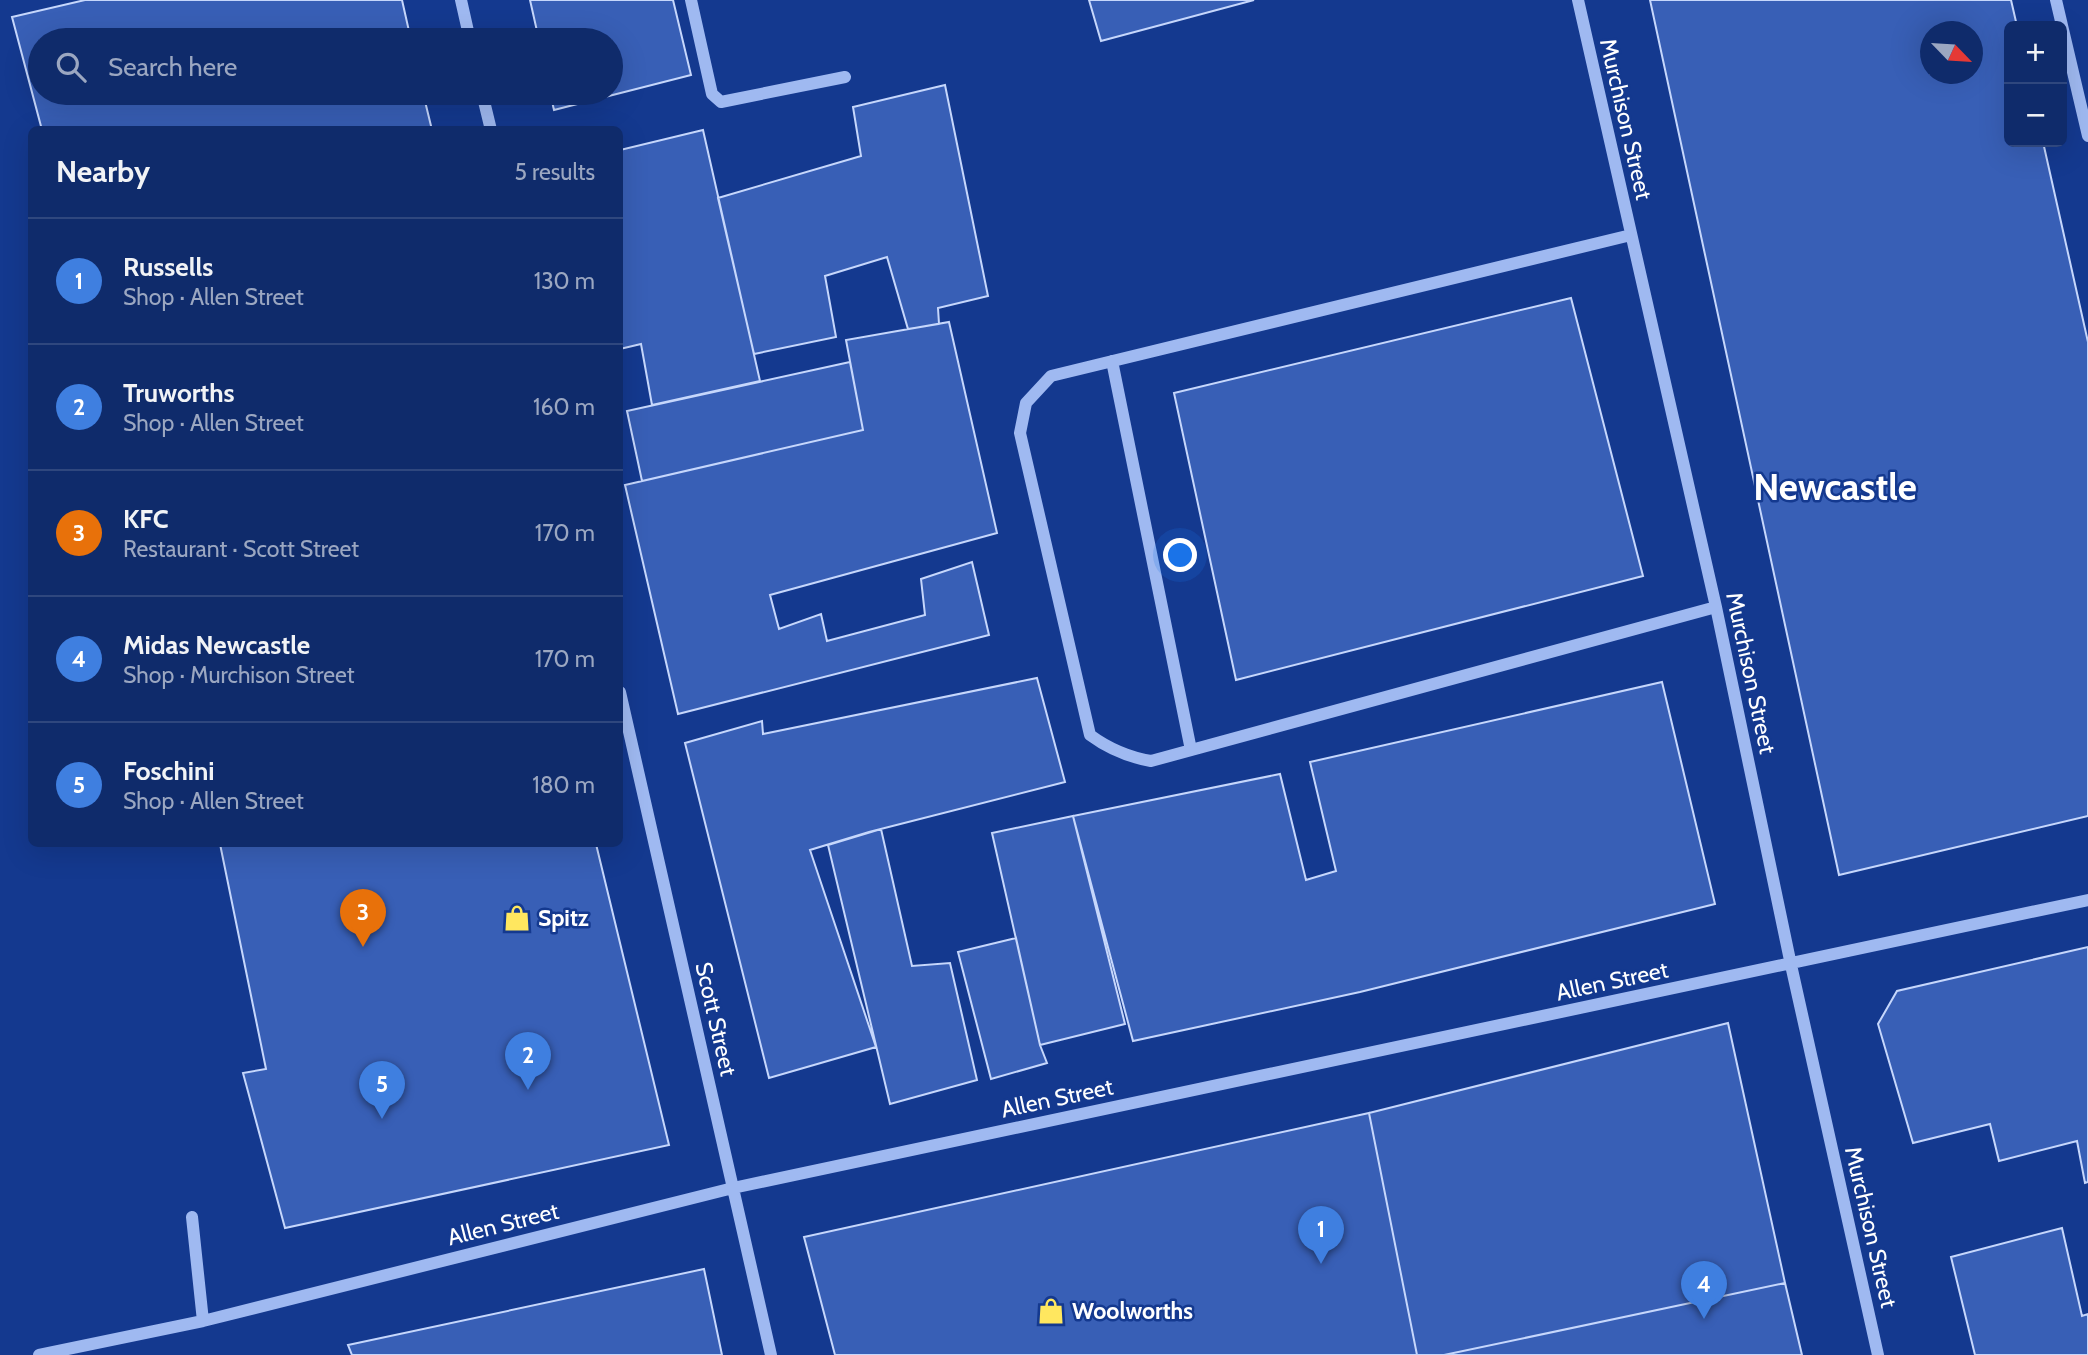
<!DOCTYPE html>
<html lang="en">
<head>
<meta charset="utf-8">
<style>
  body { margin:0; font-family:Cabin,sans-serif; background:#183371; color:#f1f3f6 }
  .controls { position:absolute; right:21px; top:21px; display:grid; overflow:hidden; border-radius:10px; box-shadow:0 7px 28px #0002 }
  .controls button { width:63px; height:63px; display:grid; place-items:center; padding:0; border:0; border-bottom:2px solid #2f477e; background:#0f2b6b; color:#f1f3f6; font:35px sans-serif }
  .compass { position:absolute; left:1920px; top:21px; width:63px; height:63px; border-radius:50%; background:#0f2b6b; box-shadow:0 7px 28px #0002; rotate:115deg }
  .you { position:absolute; left:1181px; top:556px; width:24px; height:24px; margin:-18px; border:5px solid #fff; border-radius:50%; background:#1a73e8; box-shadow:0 0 0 10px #1a73e833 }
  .badge { display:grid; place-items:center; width:46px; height:46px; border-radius:50%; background:#d6ab8b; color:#fff; font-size:23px; font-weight:700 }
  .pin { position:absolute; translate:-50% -58px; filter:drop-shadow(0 2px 4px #0008) }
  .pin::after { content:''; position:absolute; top:37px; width:24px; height:21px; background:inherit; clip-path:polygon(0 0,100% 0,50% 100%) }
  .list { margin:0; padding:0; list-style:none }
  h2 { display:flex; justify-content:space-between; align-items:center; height:91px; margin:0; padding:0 28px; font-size:30px }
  h2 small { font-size:23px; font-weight:400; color:#9ba7c1 }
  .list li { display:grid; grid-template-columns:46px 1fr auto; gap:21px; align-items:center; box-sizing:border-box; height:126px; padding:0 28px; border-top:2px solid #2f477e }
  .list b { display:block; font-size:26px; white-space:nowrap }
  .list p { margin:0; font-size:23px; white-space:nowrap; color:#9ba7c1 }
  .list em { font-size:23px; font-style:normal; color:#9ba7c1 }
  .icon { flex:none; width:38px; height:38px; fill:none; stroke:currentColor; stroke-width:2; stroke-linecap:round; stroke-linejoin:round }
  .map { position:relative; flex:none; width:2088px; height:1355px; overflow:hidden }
  .search { position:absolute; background:#0f2b6b; box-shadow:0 7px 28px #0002; left:28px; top:28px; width:595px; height:77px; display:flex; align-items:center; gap:18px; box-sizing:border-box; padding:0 24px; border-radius:38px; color:#9ba7c1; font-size:26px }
  .panel { position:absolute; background:#0f2b6b; box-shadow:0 7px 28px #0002; left:28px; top:126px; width:595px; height:721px; border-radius:10px }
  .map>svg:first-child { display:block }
  .building { fill:#385fb6; stroke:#c6d7fc; stroke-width:2; fill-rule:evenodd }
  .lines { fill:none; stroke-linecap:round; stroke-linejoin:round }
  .minor { stroke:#9fb9f1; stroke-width:12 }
  .labels { text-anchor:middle; stroke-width:5; stroke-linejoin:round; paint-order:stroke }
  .street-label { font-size:23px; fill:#fff; stroke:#14398f }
  .poi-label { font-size:23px; font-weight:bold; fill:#fff; stroke:#14398f; text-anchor:start }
  .town-label { font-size:37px; font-weight:bold; fill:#fff; stroke:#14398f }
</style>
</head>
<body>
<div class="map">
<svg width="2088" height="1355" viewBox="0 0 2088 1355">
  <rect width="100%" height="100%" fill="#14398f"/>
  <path class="building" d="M85,0H402L411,40H40V93H423L432,130H42L12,17Z
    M530,0H673L691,75L554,110L550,93H611V40H539Z
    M1089,0H1254L1101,41Z
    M1650,0H2011L2017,26H2009V142H2043L2088,342V816L1839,875ZM1930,32H1972V74H1930Z
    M945,85L988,296L938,308L939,324L908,329L887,257L825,276L836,337L754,354L718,198L861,156L853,107Z
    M703,130L760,381L652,405L641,344L620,349V150Z
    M1571,298L1643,576L1236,680L1174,393Z
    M949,322L997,533L770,595L779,629L821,614L827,641L925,615L921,579L972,562L989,635L678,714L625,485L863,430L846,340Z
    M850,362L863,430L642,481L627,411Z
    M1037,678L1065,782L869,832L810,850L876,1047L769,1078L685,743L762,721L763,734Z
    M1662,682L1715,904L1360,992L1133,1041L1073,816L1280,774L1306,880L1336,871L1310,762Z
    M1073,816L1125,1024L1040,1045L992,833Z
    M881,829L912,966L950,963L977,1080L890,1104L828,845Z
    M220,844H596L669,1145L285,1228L243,1073L266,1069Z
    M1016,938L1040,1045L1047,1063L991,1079L958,952Z
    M2088,947V1182L2085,1183L2077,1141L1999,1161L1990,1124L1913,1143L1878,1024L1897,991Z
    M1728,1023L1785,1283L1444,1355H1417L1369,1113Z
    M1369,1113L1417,1355H835L804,1237Z
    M2062,1228L2082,1316L2088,1314V1355H1975L1951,1257Z
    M704,1269L722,1355H352L348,1345Z
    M1785,1283L1802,1355H1444Z"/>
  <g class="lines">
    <path class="minor" d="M461,0L470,40
      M691,0L712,94L721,102L845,77
      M1578,0L1716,607L1791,965L1878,1355
      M2056,0L2088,136
      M482,93L491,130
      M1631,235L1051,376L1026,403L1020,433L1090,735C1109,749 1128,757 1151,761L1716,607
      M1112,361L1191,750
      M620,692L771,1355
      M192,1217L203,1321
      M39,1355L203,1321L733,1188L2088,900"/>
  </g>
  <defs>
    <g id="shop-bare" transform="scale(2.1)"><path d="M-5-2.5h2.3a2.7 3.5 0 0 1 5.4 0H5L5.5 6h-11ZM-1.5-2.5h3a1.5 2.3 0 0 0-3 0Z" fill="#ffe75f" stroke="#14398f" stroke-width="2.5" paint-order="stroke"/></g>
  </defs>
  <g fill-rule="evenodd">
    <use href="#shop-bare" x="517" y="918"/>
    <use href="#shop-bare" x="1051" y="1311"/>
  </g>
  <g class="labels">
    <g class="street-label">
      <text transform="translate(1626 119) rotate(77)" y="8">Murchison Street</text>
      <text transform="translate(1751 673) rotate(78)" y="8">Murchison Street</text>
      <text transform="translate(1612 981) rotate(-12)" y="8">Allen Street</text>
      <text transform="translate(716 1019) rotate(77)" y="8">Scott Street</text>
      <text transform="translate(1057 1098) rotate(-12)" y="8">Allen Street</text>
      <text transform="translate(503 1224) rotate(-14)" y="8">Allen Street</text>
      <text transform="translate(1871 1227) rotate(77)" y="8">Murchison Street</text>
    </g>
    <g class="poi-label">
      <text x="538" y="926">Spitz</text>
      <text x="1072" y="1319">Woolworths</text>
    </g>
    <g class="town-label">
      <text x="1835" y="500">Newcastle</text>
    </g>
  </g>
</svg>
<div class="controls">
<button>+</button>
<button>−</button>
</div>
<svg class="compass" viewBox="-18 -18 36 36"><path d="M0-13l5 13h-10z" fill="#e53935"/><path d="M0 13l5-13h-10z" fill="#9ba7c1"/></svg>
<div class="you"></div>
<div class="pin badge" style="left:1321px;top:1264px;background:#3f7fe0">1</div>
<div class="pin badge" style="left:528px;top:1090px;background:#3f7fe0">2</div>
<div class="pin badge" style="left:363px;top:947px;background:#e8710a">3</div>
<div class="pin badge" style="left:1704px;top:1319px;background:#3f7fe0">4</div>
<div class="pin badge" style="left:382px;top:1119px;background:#3f7fe0">5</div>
<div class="search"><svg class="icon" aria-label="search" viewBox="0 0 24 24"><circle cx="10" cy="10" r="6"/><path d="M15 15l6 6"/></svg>Search here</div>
<section class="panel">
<h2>Nearby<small>5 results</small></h2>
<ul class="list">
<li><span class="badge" style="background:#3f7fe0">1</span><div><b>Russells</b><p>Shop · Allen Street</p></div><em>130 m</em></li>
<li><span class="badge" style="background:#3f7fe0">2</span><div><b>Truworths</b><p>Shop · Allen Street</p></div><em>160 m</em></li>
<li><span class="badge" style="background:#e8710a">3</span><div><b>KFC</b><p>Restaurant · Scott Street</p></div><em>170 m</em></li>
<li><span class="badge" style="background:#3f7fe0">4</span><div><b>Midas Newcastle</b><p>Shop · Murchison Street</p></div><em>170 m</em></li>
<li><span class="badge" style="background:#3f7fe0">5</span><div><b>Foschini</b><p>Shop · Allen Street</p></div><em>180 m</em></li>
</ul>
</section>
</div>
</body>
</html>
